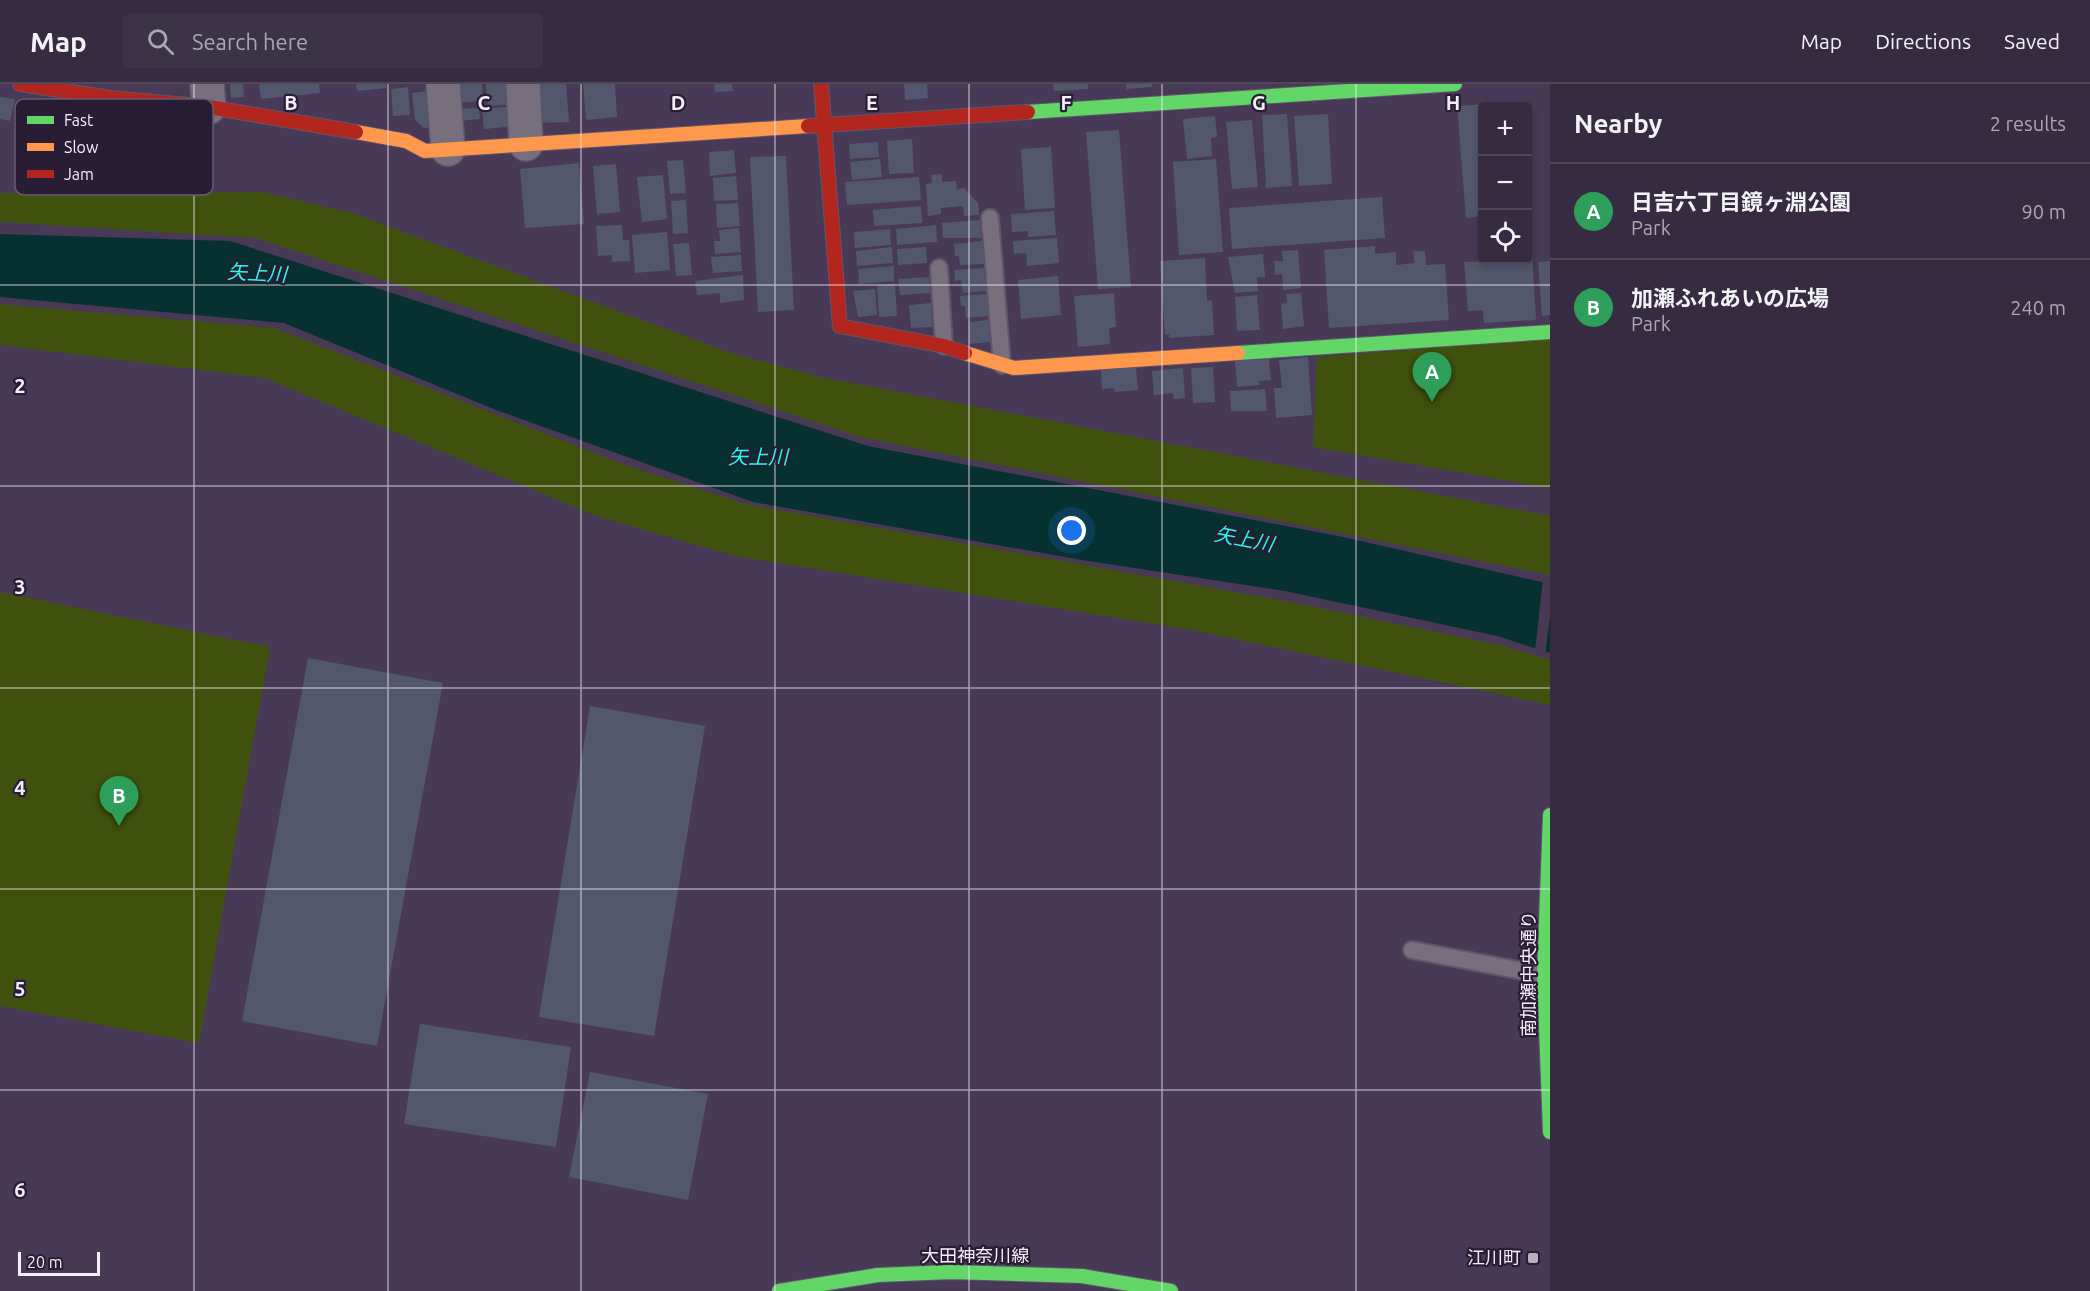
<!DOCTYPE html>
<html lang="en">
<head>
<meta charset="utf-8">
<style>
  body { margin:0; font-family:Ubuntu,"Noto Sans JP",sans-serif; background:#3d3348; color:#f1f3f6 }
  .controls { position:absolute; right:18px; top:18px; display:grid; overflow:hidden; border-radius:6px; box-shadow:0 3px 9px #0003 }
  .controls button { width:54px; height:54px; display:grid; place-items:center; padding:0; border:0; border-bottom:2px solid #50475a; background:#362b41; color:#f1f3f6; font:30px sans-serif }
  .scale { position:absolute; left:18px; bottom:15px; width:82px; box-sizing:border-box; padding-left:6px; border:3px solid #f4eefb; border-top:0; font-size:16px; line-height:21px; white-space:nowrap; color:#f4eefb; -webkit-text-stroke:4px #291c35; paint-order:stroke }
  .you { position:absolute; left:1072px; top:447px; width:21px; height:21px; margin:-15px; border:4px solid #fff; border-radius:50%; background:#1a73e8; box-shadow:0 0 0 9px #1a73e833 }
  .badge { display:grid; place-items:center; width:39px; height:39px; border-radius:50%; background:#b8afc2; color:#fff; font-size:20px; font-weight:700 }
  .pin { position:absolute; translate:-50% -50px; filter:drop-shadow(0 2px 3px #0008) }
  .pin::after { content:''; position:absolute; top:32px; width:21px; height:18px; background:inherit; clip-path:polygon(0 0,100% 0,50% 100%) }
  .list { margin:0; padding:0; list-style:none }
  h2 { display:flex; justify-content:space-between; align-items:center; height:78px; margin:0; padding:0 24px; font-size:26px }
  h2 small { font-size:20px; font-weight:400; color:#aaa7b1 }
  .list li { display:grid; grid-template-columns:39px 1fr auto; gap:18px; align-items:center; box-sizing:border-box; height:96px; padding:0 24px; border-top:2px solid #50475a }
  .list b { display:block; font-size:22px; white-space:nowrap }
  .list p { margin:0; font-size:20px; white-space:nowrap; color:#aaa7b1 }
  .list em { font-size:20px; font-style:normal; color:#aaa7b1 }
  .icon { flex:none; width:33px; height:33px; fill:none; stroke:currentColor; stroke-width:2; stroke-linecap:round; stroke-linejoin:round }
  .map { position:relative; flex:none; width:1550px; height:1207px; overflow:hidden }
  header { display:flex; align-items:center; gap:36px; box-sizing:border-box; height:84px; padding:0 30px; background:#362b41; border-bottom:2px solid #50475a }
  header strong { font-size:28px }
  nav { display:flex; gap:33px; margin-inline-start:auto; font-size:21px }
  .search { width:420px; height:54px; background:#3d3348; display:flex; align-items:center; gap:15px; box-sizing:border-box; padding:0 21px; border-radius:6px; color:#aaa7b1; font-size:22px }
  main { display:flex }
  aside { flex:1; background:#362b41 }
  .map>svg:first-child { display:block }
  .green { fill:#3f510c }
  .water { fill:#063130 }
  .pier { fill:#483957 }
  .building { fill:#53576e }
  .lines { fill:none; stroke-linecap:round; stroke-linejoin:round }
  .lane-casing { stroke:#60556b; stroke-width:20 }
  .street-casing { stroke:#60556b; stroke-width:36 }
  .fast-casing { stroke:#60556b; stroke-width:16 }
  .slow-casing { stroke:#60556b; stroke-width:16 }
  .jam-casing { stroke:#60556b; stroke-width:16 }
  .lane { stroke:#776f7e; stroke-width:16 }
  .street { stroke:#776f7e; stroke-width:33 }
  .fast { stroke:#63d668; stroke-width:14 }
  .slow { stroke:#ff974d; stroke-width:14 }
  .jam { stroke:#b3261e; stroke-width:14 }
  .grid { fill:none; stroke:#f4eefb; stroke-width:1.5; stroke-opacity:0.55 }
  .poi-dot { fill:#b8afc2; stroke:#291c35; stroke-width:2 }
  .labels { text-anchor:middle; stroke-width:4.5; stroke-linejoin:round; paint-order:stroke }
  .street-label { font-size:18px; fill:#f4eefb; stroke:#291c35 }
  .poi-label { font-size:18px; fill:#f4eefb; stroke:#291c35; text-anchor:end }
  .water-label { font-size:20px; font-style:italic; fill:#21fbe9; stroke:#291c35 }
  .key { fill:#291c35; stroke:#665b70; stroke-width:1.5 }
  .key-label { font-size:16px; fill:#f4eefb }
  .grid-label { font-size:20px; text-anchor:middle; font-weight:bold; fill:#f4eefb; stroke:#291c35; stroke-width:4.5; stroke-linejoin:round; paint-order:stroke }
</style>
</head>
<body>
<header>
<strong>Map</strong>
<div class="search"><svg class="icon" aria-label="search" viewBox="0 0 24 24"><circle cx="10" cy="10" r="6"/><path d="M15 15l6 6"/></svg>Search here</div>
<nav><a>Map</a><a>Directions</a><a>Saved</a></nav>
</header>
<main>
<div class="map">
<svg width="1550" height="1207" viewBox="0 0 1550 1207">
  <rect width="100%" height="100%" fill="#483957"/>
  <path class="green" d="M262,108L352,129L731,269L820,293L1550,432V491L860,353L256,154L0,138V109Z
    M0,220L275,244L625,381L746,420L1296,519L1504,562L1550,576V621L1192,546L735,472L599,433L265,294L0,261Z
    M1550,255V404L1313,363L1317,273Z
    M0,508L270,563L199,959L0,922Z"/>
  <path class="water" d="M0,150L230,157L868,362L1343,453L1550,500V569L1497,552L1285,507L1082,476L753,418L496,326L284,239L0,213Z"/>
  <path class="pier" d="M1543,495L1550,497V533L1545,571L1535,567Z"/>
  <path class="building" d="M230,0H243L244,13L231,14Z
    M259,0H319L320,9L261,15Z
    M356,0H386L387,4L357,7Z
    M454,0H482L483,17L456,19Z
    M486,0H508L514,20L488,22Z
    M535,0H566L569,38L538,39Z
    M583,0H615L617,33L586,36Z
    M714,0H732L733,7L715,8Z
    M904,0H927L928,14L905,16Z
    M1053,0H1088V5L1054,7Z
    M1126,0H1152V3L1126,5Z
    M408,3L410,31L393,32L391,5Z
    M430,7L433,43L424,44L415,36L412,9Z
    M0,13L15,15L10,37L0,35Z
    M1487,20V22H1482V132L1466,134L1457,22Z
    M514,22L516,42L484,45L482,25Z
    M479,24L480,35L459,37L458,25Z
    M1287,30L1292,102L1266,104L1262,31Z
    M1328,30L1332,100L1299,102L1294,32Z
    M1215,32L1217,53L1211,54L1212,72L1187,75L1183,35Z
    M1252,36L1258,103L1232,105L1226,38Z
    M1119,46L1131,203L1098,205L1086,48Z
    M912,55L914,89L889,90L887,57Z
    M878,58L879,73L850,75L849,60Z
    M1051,63L1055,124L1025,126L1021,65Z
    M734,66L736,89L710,92L709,68Z
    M786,72L794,226L758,228L750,73Z
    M880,75L882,93L852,96L850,78Z
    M1216,75L1223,168L1179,171L1173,78Z
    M683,76L686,109L670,110L667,77Z
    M579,79L584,140L525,144L520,85Z
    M616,80L620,128L597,130L593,82Z
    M942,90V98L956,97L957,105L964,104L978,119L979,131L964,132L963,122L941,124V130L928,132L926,100L932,99L931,91Z
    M663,91L667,135L642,138L637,93Z
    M736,92L738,116L714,117L713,94Z
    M919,93L921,116L847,121L845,98Z
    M1382,113L1385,154L1232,165L1229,124Z
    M686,116L688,149L673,150L671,117Z
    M738,119L740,142L717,144L716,120Z
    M921,122L922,139L874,142L873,126Z
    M1054,127L1056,151L1028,153V147L1012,148L1011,130Z
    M980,136L981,154H943L942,139Z
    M622,141L623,156H629L630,177L612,178V171L598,172L596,142Z
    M936,141L937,158L897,161L896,145Z
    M739,144L741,168L715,170L714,157H720L719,146Z
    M890,145L891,161L855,164L854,148Z
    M667,148L670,186L635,189L632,151Z
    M1057,154L1059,179L1027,182L1026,169L1014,170L1013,157Z
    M982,157L984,180L960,181L959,172H955L954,160Z
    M689,159L692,191L676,192L673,160Z
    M1375,162V170L1396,168V181L1415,179L1413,167H1425L1426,181L1445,180L1449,236L1329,244L1324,166Z
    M892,163L893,179L857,182L856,167Z
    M926,163L927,179L898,181L897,165Z
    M1298,166L1301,204L1283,206L1282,190L1275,191L1274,177H1283L1282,167Z
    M1532,168L1536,236L1484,239L1483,226L1468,227L1464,178L1528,176V169Z
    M1263,170L1265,193L1257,194L1258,207L1235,209L1228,173Z
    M741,171L742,187L713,189L711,173Z
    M1205,174L1207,217L1212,216L1214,251L1169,254V250L1165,251L1160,177Z
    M1550,177V231L1542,232L1538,178Z
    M894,182V197L859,200L858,185Z
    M984,184L986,207L963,209L961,196L955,197L954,186Z
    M743,191L744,216L720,219V209L697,211L695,197Z
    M1058,192L1061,231L1021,235L1018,196Z
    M929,193L930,209L900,211L898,195Z
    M895,200L897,232L879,233L877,201Z
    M875,205L877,231L858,233L853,207Z
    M1114,209L1116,243L1109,244L1110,260L1078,263L1074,212Z
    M1301,209L1304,242L1283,245L1281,220L1287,219L1286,210Z
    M987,210L989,232L966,234L965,222H961L960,212Z
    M1257,211L1260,246L1237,247L1235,213Z
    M931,219L932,243L911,244L909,221Z
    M988,236L990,258L969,260V238Z
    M1308,273L1312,331L1276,334L1274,304H1282L1279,276Z
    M1269,275L1271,296L1259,297V301L1237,303L1235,277Z
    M1136,283L1138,306L1115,308L1114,304L1102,305L1101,285Z
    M1213,283L1215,318L1193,319L1191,284Z
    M1183,284L1185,314L1174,315L1173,309L1154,311L1152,287Z
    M1265,305L1267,327H1231L1230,307Z
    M308,574L443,599L377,962L242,937Z
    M590,622L705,642L654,952L539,933Z
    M420,940L571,963L556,1063L404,1040Z
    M590,988L708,1010L688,1116L569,1093Z"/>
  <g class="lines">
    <g class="lane-casing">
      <path id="lane" d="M990,134L1002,281
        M939,184L944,262
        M1412,866L1544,891"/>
    </g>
    <g class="street-casing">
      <path id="street" d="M207,0L209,23
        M443,0L448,65
        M523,0L526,60"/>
    </g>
    <g class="fast-casing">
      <path id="fast" d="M1028,28L1455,0
        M1238,269L1550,248
        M1550,731L1544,891L1550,1048
        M779,1207L878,1191L951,1188L1082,1192L1171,1207"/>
    </g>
    <g class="slow-casing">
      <path id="slow" d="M356,48L406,57L425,67L808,42
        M965,269L1014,284L1238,269"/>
    </g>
    <g class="jam-casing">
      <path id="jam" d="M20,0L111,14L209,23L356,48
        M821,0L840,242L944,262L965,269
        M808,42L1028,28"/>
    </g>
    <use href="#lane" class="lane"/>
    <use href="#street" class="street"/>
    <use href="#fast" class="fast"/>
    <use href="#slow" class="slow"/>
    <use href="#jam" class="jam"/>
  </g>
  <path class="grid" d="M194,0V1207M388,0V1207M581,0V1207M775,0V1207M969,0V1207M1162,0V1207M1356,0V1207M0,201H1550M0,402H1550M0,604H1550M0,805H1550M0,1006H1550"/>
  <rect class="poi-dot" x="1527" y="1168" width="12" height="12" rx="3"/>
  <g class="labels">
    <g class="street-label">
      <text transform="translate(1529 890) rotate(-90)" y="6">南加瀬中央通り</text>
      <text x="975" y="1178">大田神奈川線</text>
    </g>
    <g class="poi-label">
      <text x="1521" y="1180">江川町</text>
    </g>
    <g class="water-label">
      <text transform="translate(257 189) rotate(3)" y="7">矢上川</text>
      <text x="758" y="380">矢上川</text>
      <text transform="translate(1244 455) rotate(11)" y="7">矢上川</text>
    </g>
  </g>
  <rect x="15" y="15" width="198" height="96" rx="9" class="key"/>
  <rect x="27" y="32" width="27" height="8" fill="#63d668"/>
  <rect x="27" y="59" width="27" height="8" fill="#ff974d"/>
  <rect x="27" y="86" width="27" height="8" fill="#b3261e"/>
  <g class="key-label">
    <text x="64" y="42">Fast</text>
    <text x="64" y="69">Slow</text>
    <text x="64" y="96">Jam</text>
  </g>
  <g class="grid-label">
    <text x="291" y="26">B</text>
    <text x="484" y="26">C</text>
    <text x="678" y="26">D</text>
    <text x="872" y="26">E</text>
    <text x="1066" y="26">F</text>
    <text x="1259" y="26">G</text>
    <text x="1453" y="26">H</text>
    <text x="20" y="309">2</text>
    <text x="20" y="510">3</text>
    <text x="20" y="711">4</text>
    <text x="20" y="912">5</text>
    <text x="20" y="1113">6</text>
  </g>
</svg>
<div class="controls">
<button>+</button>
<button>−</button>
<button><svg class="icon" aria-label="locate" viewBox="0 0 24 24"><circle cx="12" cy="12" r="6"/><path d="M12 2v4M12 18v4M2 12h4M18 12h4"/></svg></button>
</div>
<div class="scale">20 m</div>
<div class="you"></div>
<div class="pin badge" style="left:1432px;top:318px;background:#2e9e5b">A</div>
<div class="pin badge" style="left:119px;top:742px;background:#2e9e5b">B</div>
</div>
<aside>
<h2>Nearby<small>2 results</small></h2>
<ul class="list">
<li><span class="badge" style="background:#2e9e5b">A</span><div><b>日吉六丁目鏡ヶ淵公園</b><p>Park</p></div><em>90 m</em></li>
<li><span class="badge" style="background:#2e9e5b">B</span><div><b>加瀬ふれあいの広場</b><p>Park</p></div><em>240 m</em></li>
</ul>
</aside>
</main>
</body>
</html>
